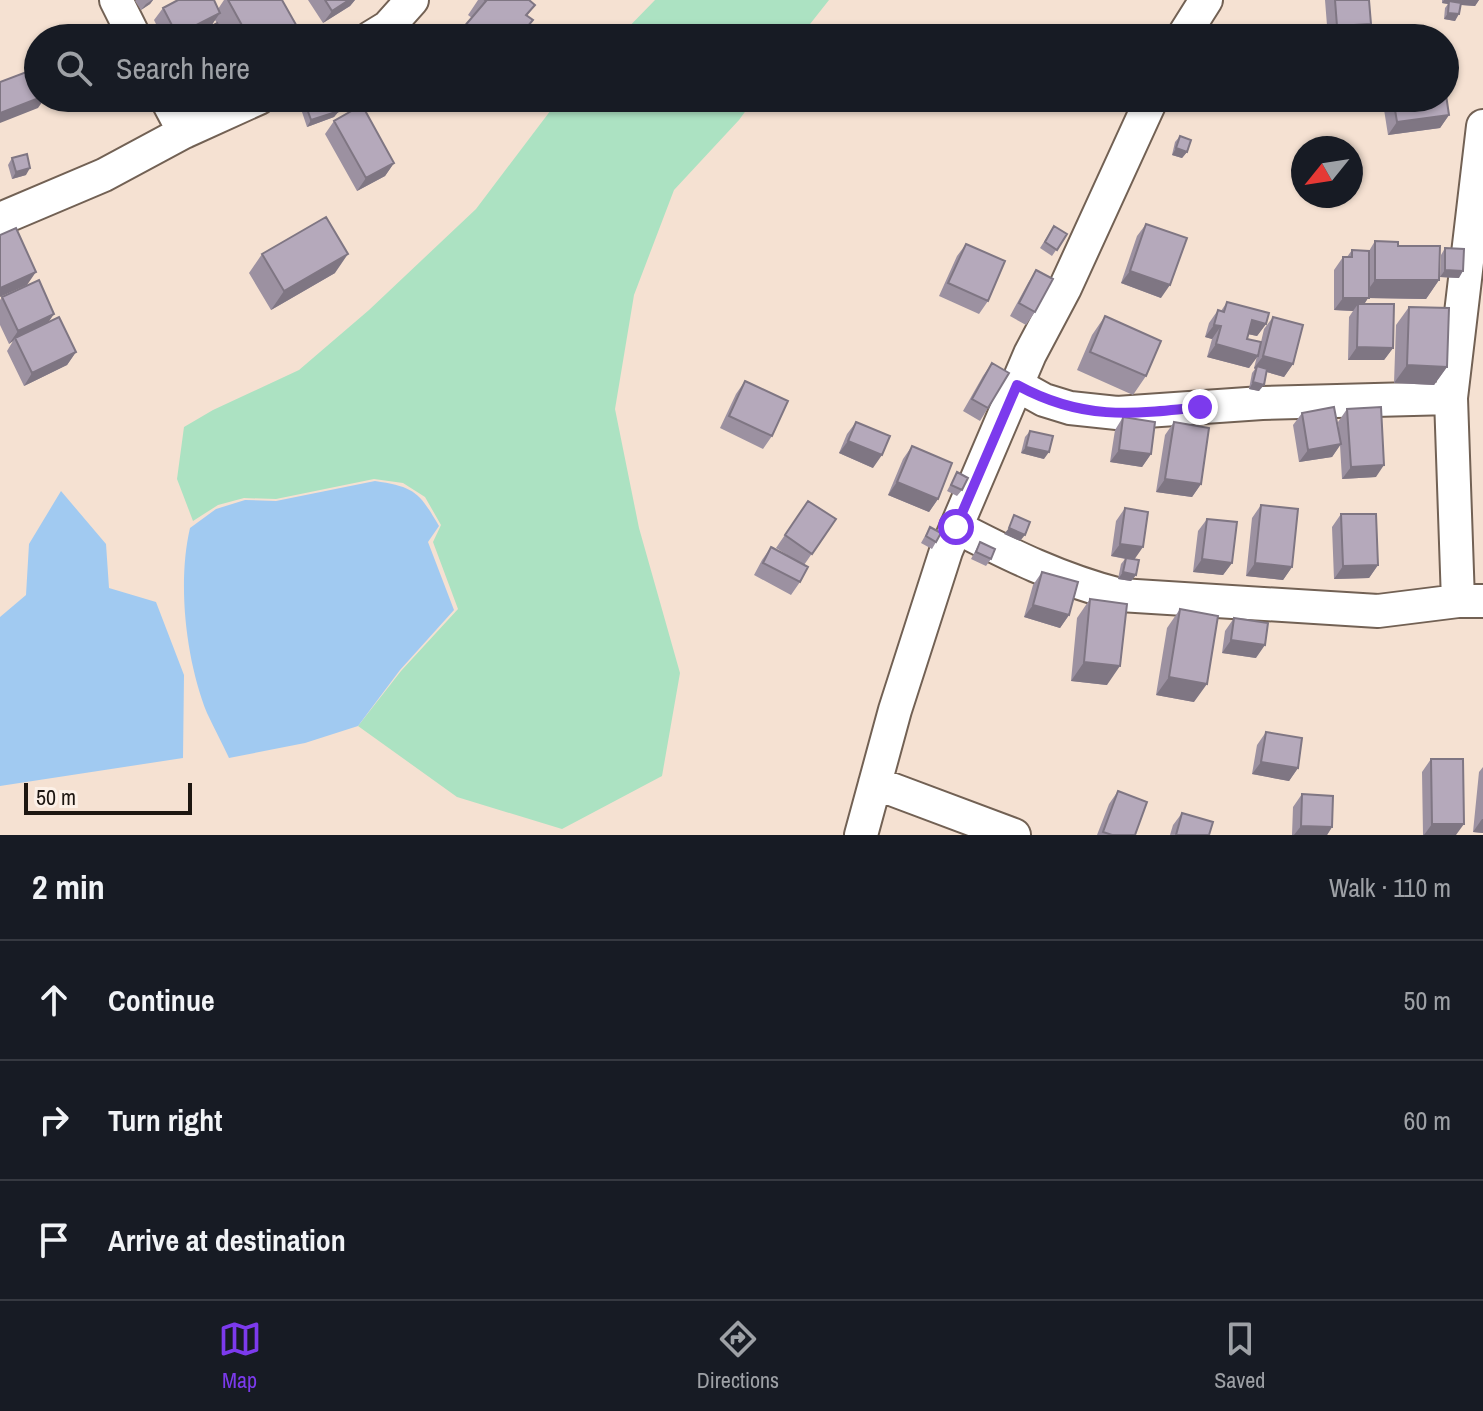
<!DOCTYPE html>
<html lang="en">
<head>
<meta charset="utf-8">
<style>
  body { margin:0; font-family:"Archivo Narrow",sans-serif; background:#242831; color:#f1f3f6 }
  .compass { position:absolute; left:1291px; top:136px; width:72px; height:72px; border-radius:50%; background:#171b24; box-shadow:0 2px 6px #0004; rotate:240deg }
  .scale { position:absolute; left:24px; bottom:20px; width:168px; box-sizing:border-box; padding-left:8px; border:4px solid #1d1611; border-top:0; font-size:22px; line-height:28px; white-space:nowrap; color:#1d1611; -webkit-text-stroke:6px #fcf0e7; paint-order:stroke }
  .stop { position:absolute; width:24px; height:24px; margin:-18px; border:6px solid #7c3aed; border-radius:50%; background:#fff }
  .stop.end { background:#7c3aed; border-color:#fff; box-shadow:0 2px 8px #0008 }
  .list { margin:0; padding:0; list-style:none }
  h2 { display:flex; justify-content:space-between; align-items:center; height:104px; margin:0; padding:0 32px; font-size:34px }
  h2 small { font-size:26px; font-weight:400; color:#9ea1a6 }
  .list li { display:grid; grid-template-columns:52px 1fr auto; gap:24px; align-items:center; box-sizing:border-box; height:120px; padding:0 32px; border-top:2px solid #363941 }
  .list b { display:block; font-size:30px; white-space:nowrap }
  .list em { font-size:26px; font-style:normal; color:#9ea1a6 }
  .icon { flex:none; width:44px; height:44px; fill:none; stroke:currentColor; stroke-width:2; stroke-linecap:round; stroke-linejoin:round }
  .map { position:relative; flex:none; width:1483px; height:835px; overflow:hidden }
  .search { position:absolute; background:#171b24; box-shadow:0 2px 6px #0004; left:24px; right:24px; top:24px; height:88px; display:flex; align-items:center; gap:20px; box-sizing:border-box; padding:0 28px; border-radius:44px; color:#9ea1a6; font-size:30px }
  .sheet { height:464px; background:#171b24 }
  nav { display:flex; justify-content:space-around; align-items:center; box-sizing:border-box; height:112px; border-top:2px solid #363941; background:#171b24; font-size:22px; color:#9ea1a6 }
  nav a { display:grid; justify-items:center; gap:4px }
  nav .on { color:#7c3aed }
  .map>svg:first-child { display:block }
  .green { fill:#ace2c2 }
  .water { fill:#a1caf1 }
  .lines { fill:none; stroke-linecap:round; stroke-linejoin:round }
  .minor-casing { stroke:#726154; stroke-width:36 }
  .minor { stroke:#fff; stroke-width:32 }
  .wall { fill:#9c91a1 }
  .shaded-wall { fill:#7f7683 }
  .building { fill:#b5a9bb; stroke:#7f7683; stroke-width:2 }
  .route { stroke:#7c3aed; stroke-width:10 }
</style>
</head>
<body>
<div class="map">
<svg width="1483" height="835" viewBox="0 0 1483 835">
  <rect width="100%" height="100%" fill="#f5e1d2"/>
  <path class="green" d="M655,0H829L799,38H618Z
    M560,98H755L739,120L674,190L634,295L615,409L639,528L680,673L662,776L562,829L457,797L358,726L401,671L458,609L433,542L441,525L425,497L403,483L374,479L276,499L244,498L218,505L193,521L177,479L184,427L213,410L299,370L369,310L476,209Z"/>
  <path class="water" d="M375,481C415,487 419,492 439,526L428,542L454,610L400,670L358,726L305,743L229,758C222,743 214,728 207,713C186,660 177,584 190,528L216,509L245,500L276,501Z
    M61,491L106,544L109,588L156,602L184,675L183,758L0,786V617L26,595L29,544Z"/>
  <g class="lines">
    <g class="minor-casing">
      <path id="minor" d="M116,0L135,38
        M370,38L388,27L412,0
        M1182,38L1206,0
        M166,98L184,132
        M0,219L104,175L184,132L259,98
        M1017,385L1044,400L1070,408L1117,413L1262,403L1451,398
        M956,527C1010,555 1061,580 1120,595L1378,611L1458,601H1483
        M1458,601L1451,398L1483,126
        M875,783L1014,835
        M861,835L895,710L946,551L1030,354L1065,288L1152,98"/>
    </g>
    <use href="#minor" class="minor"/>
  </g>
  <path class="wall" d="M136,0H153L150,4L141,10L135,1Z
    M224,0H282L299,30L293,38H226L215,20L211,26L187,38H163L154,20L163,8L218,9Z
    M308,0H355L350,6L323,23Z
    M478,0H529L535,5L527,16L533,20L520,38H456L472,18L468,15Z
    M1325,0H1369L1371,24L1362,36L1328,38Z
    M1442,0H1479L1475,6L1461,5L1455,21L1444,19L1445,8L1448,4L1442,3Z
    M410,98H427L421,106Z
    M1386,98H1445L1449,115L1440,128L1388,135L1383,103Z
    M305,103L339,111L334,117L307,127L301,109Z
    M334,121L394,163L385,176L357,191L325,134Z
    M1180,136L1187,152L1182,158L1172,155L1175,142Z
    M12,158L26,175L12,179L8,165Z
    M1146,224L1161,298L1121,283L1137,236Z
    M1054,226L1067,234L1052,256L1040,248Z
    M1375,241L1398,246L1439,280L1426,299L1368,298L1364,304L1393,348L1384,360H1348L1349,317L1353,311L1334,310V270L1343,257H1347L1352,250L1369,251Z
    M966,244L988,301L979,314L939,296L957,256Z
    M1445,248L1459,278L1440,277L1441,255Z
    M262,254L335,273L271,310L249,273Z
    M1036,270L1035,312L1026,325L1010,316L1028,283Z
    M2,297L54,314L48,322L76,352L67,365L24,386L7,351L13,341L9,344L0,325V300Z
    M1227,302L1266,324L1257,336L1248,334L1247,339L1261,342L1264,329L1273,317L1293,364L1284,377L1267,372L1259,391L1249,389L1252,373L1255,369L1254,368L1257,356L1249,368L1207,357L1212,339L1205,337L1209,323L1218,310L1221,311Z
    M1409,307L1447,367L1434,385L1394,383L1396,325Z
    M1105,316L1146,376L1133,395L1077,370L1092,335Z
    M992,363L988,408L980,421L963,411L983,376Z
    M745,381L772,436L763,449L720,428L736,394Z
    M1347,409L1376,477L1342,479L1340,445L1332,457L1299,462L1293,425L1302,413L1339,434L1338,422Z
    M1123,417L1151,454L1142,467L1110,462L1115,430Z
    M856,422L873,468L839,453L847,434Z
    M1174,422L1201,484L1192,497L1156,492L1165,435Z
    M1030,431L1044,459L1021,453L1025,437Z
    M912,446L938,499L929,512L888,495L903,459Z
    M957,472L962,490L957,496L947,491Z
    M808,501L836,519L804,565L800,582L791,595L754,575L762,560L771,547L792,558L776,548Z
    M1261,505L1292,567L1283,580L1246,576L1252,518Z
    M1125,508L1136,575L1131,581L1118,579L1121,564L1125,559L1111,556L1116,521Z
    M1341,514L1378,565L1369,578L1334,579L1332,527Z
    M1207,519L1232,563L1223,575L1193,572L1198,531Z
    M930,527L936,542L932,549L921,543Z
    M980,542L991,559L986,566L971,559Z
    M1042,572L1069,615L1060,628L1024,617L1033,585Z
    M1090,599L1107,685L1071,681L1077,618Z
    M1180,609L1194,702L1156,695L1167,628Z
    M1234,618L1256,658L1222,653L1225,631Z
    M1266,732L1298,768L1289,781L1252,774L1257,745Z
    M1431,759L1456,835H1423L1422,772Z
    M1483,767V833L1473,832L1479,772Z
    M1118,791L1135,835H1097L1109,804Z
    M1302,794L1332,827L1327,835H1292L1293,807Z
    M1182,813L1209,835H1170L1173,825Z"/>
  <path class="shaded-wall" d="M152,0H153L150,4L141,10L146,4Z
    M349,0H355L350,6L323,23L332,11Z
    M1444,0H1479L1475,6L1449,4V1L1448,4L1442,3Z
    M220,13L211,26L187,38H175L177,35Z
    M1448,13L1459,14L1455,21L1444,19Z
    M1371,24L1362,36L1328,38L1337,26Z
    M299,30L293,38H284Z
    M39,98H45L38,108L0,123V113Z
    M339,111L334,117L307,127L311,120Z
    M1449,115L1440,128L1388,135L1397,122Z
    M1176,148L1187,152L1182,158L1172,155Z
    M394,163L385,176L357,191L366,178Z
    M30,168L26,175L12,179L16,172Z
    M348,254L335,273L271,310L284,291Z
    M1445,270L1463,271L1459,278L1440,277Z
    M1130,271L1170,285L1161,298L1121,283Z
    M36,272L27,285L0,297V288Z
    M1375,280H1439L1426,299L1368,298L1360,311L1358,304L1353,311L1334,310L1343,298H1362Z
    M54,314L45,327L15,338L13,341L9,344L18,331Z
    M1252,320L1266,324L1257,336L1243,333Z
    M1214,325L1221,326L1212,339L1205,337Z
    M1216,344L1258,356L1249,368L1207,357Z
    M1357,347L1393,348L1384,360H1348Z
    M76,352L67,365L24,386L32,373Z
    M1263,356L1293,364L1284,377L1256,369L1257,366L1255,369L1254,368Z
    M1407,365L1447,367L1434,385L1394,383Z
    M1253,382L1264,385L1259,391L1249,389Z
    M848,441L882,455L873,468L839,453Z
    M1341,444L1332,457L1299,462L1308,450Z
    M1026,447L1049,452L1044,459L1021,453Z
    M1119,450L1151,454L1142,467L1110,462Z
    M1384,465L1376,477L1342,479L1351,467Z
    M1165,479L1201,484L1192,497L1156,492Z
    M897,482L938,499L929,512L888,495Z
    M1009,528L1025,535L1020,541L1004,534Z
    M1120,544L1143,547L1134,560L1111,556Z
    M1202,559L1232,563L1223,575L1193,572Z
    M1255,563L1292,567L1283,580L1246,576Z
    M1378,565L1369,578L1334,579L1343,566Z
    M1123,572L1136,575L1131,581L1118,579Z
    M1033,605L1069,615L1060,628L1024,617Z
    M1231,640L1265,645L1256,658L1222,653Z
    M1084,662L1120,666L1107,685L1071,681Z
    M1169,677L1207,684L1194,702L1156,695Z
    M1261,762L1298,768L1289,781L1252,774Z
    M1482,819H1483V833L1473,832Z
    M1432,824H1464L1456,835H1424Z
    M1301,826L1332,827L1327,835H1294Z"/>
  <path class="building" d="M178,0H214L220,13L177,35L163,8Z
    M228,0H282L299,30L284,38H249Z
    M325,0H349L332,11Z
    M485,0H529L535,5L526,15L533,20L523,32L516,26L506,38H474L463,28L486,1Z
    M1335,0H1369L1371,24L1337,26Z
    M1449,1L1461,3L1459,14L1448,13Z
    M217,23L223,34L219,36V34L211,38H190Z
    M1435,31L1436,38H1388Z
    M1379,34L1380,38H1361Z
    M37,68L38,71L39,98L0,113V82Z
    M1445,88L1449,115L1397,122L1393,98H1445Z
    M319,98H334L339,111L311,120L305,103Z
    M362,105L394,163L366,178L334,121Z
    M1180,136L1191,140L1187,152L1176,148Z
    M27,154L30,168L16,172L12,158Z
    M326,217L348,254L284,291L262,254Z
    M1146,224L1187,238L1170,285L1130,271Z
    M1054,226L1067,234L1057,250L1045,242Z
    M16,228L36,272L0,288V235Z
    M1375,241L1398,242V246H1440L1439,280H1375Z
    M966,244L1005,261L988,301L948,283Z
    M1445,248L1464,249L1463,271L1445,270Z
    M1352,250L1369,251V298H1343V257H1352Z
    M1036,270L1053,279L1035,312L1019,303Z
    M39,280L54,314L18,331L2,297Z
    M1227,302L1269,313L1266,324L1252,320L1247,339L1261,342L1258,356L1216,344L1221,326L1214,325L1218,310L1224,312Z
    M1358,304H1394L1393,348L1357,347Z
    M1409,307L1449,308L1447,367L1407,365Z
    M1105,316L1161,341L1146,376L1090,352Z
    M59,317L76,352L32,373L15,338Z
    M1273,317L1303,325L1293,364L1263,356Z
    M992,363L1009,373L988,408L972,399Z
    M1257,366L1267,369L1264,385L1253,382Z
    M745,381L788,401L772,436L729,416Z
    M1334,407L1341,444L1308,450L1302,413Z
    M1381,407L1384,465L1351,467L1347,409Z
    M1123,417L1155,422L1151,454L1119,450Z
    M856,422L890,436L882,455L848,441Z
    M1174,422L1209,428L1201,484L1165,479Z
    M1030,431L1053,436L1049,452L1026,447Z
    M912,446L952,463L938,499L897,482Z
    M957,472L968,478L962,490L951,485Z
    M808,501L836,519L812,554L785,535Z
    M1261,505L1298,509L1292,567L1255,563Z
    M1125,508L1148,512L1143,547L1120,544Z
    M1341,514H1376L1378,565L1343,566Z
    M1014,515L1030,522L1025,535L1009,528Z
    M1207,519L1237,522L1232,563L1202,559Z
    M930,527L941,533L936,542L926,536Z
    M980,542L995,549L991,559L976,552Z
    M771,547L808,567L800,582L763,563Z
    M1126,558L1139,560L1136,575L1123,572Z
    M1042,572L1078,582L1069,615L1033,605Z
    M1090,599L1127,604L1120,666L1084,662Z
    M1180,609L1218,616L1207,684L1169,677Z
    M1234,618L1268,623L1265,645L1231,640Z
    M1266,732L1302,738L1298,768L1261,762Z
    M1431,759H1463L1464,824H1432Z
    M1118,791L1147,802L1135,835H1112L1103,832Z
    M1302,794L1333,796L1332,827L1301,826Z
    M1182,813L1213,822L1209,835H1176Z"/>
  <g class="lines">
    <path class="route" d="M956,527L1017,385C1081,420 1130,415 1200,407"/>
  </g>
</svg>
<svg class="compass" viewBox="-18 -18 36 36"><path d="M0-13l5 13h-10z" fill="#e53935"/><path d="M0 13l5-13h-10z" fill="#9ea1a6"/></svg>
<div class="scale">50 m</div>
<div class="stop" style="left:956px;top:527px"></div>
<div class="stop end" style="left:1200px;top:407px"></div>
<div class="search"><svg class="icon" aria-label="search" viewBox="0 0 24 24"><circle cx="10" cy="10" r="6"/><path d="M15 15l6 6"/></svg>Search here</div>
</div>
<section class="sheet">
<h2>2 min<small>Walk · 110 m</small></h2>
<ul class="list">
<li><svg class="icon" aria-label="ahead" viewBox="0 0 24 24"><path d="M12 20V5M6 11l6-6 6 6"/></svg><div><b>Continue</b></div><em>50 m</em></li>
<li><svg class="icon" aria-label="right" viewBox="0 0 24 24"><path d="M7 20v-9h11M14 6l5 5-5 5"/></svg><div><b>Turn right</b></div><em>60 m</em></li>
<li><svg class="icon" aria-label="arrive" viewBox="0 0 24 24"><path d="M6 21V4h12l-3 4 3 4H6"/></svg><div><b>Arrive at destination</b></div></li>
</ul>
</section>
<nav>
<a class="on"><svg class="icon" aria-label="map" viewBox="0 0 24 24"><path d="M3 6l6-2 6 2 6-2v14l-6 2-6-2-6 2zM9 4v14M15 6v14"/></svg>Map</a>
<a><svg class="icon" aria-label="directions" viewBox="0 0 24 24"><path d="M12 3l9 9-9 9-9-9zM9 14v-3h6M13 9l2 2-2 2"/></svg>Directions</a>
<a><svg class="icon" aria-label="saved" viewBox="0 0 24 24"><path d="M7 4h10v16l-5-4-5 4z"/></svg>Saved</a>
</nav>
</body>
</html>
